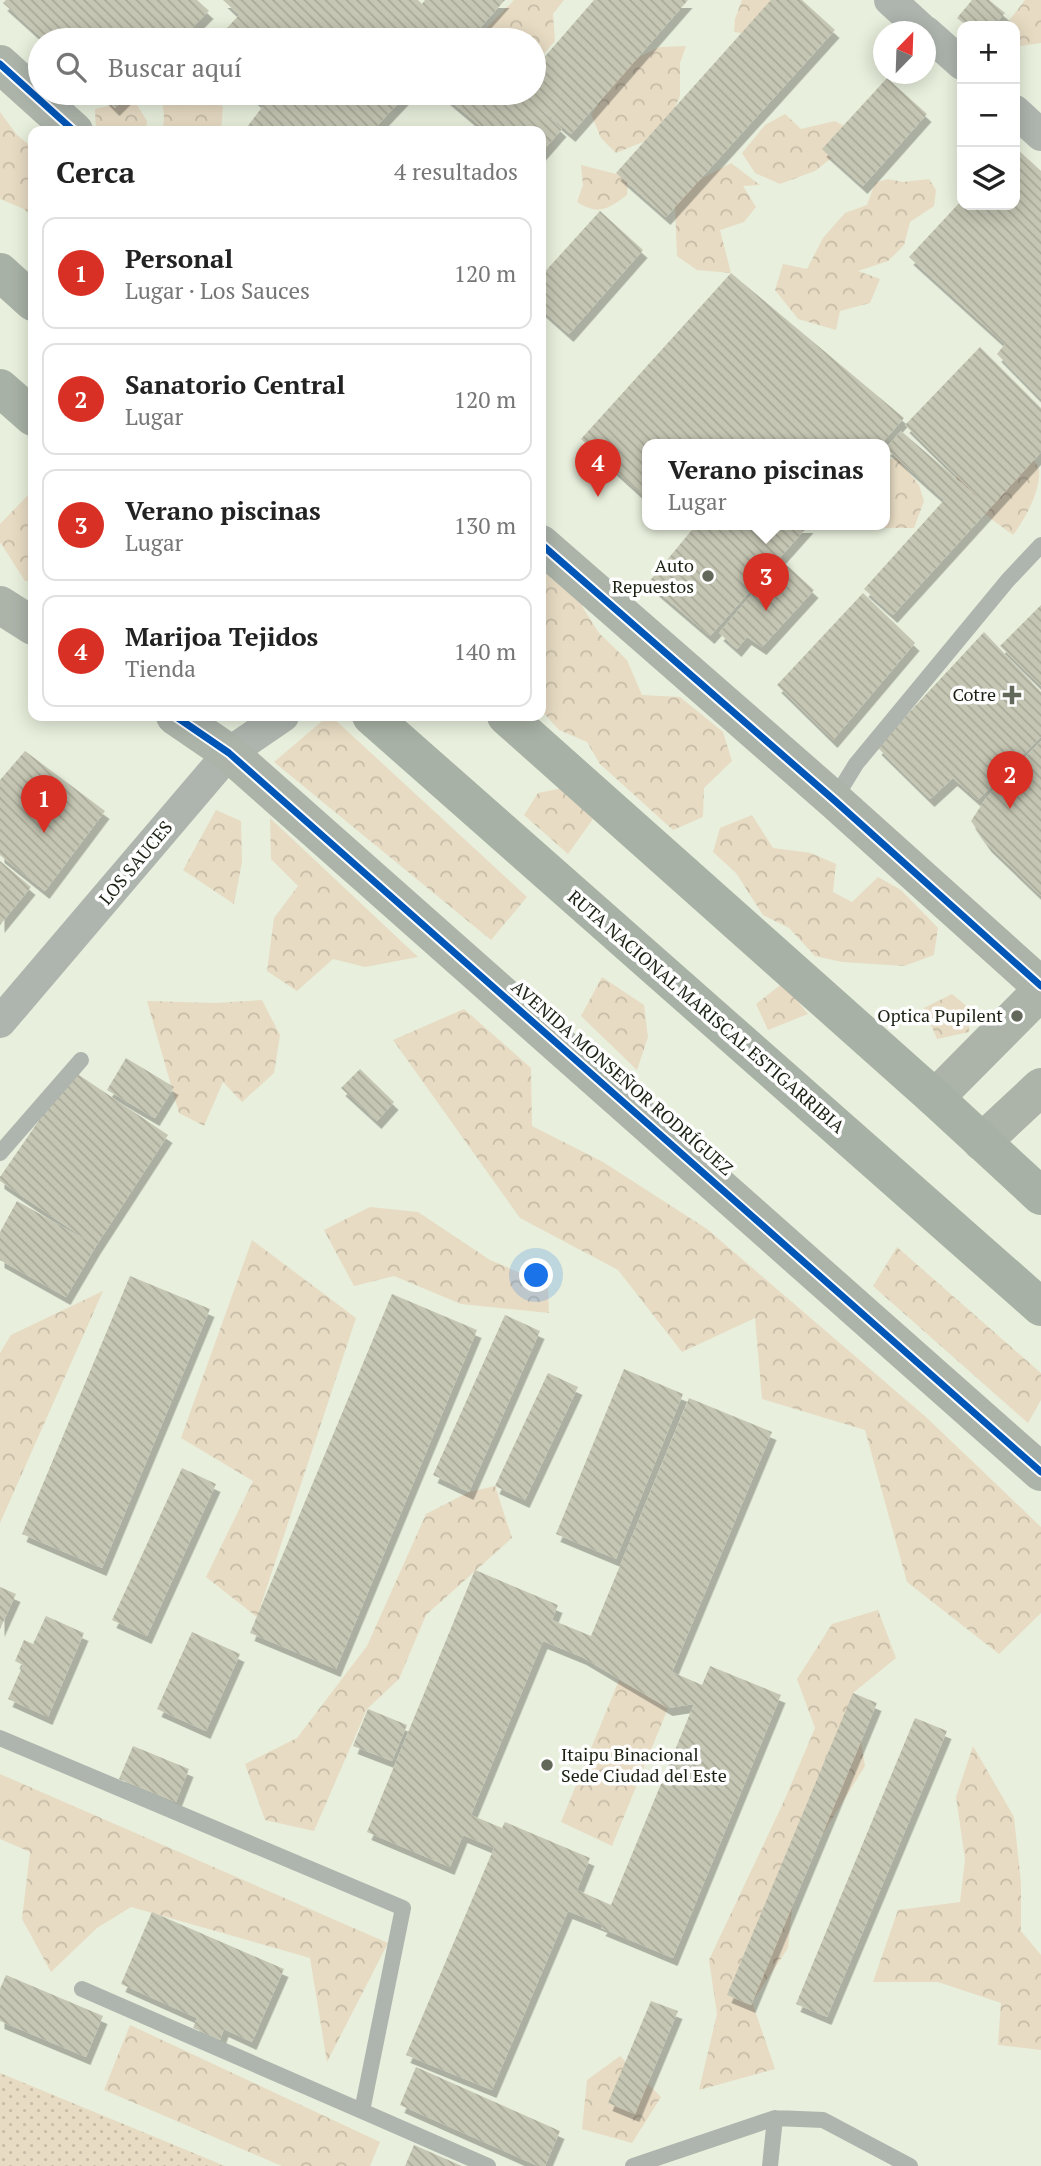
<!DOCTYPE html>
<html lang="es">
<head>
<meta charset="utf-8">
<style>
  body { margin:0; font-family:"PT Serif",serif; background:#f6f6f6; color:#222 }
  .controls { position:absolute; right:21px; top:21px; display:grid; overflow:hidden; border-radius:14px; box-shadow:0 4px 18px #0003 }
  .controls button { width:63px; height:63px; display:grid; place-items:center; padding:0; border:0; border-bottom:2px solid #e0e0e0; background:#fff; color:#222; font:35px sans-serif }
  .compass { position:absolute; left:873px; top:21px; width:63px; height:63px; border-radius:50%; background:#fff; box-shadow:0 4px 18px #0003; rotate:23deg }
  .you { position:absolute; left:537px; top:1276px; width:24px; height:24px; margin:-18px; border:5px solid #fff; border-radius:50%; background:#1a73e8; box-shadow:0 0 0 10px #1a73e833 }
  .badge { display:grid; place-items:center; width:46px; height:46px; border-radius:50%; background:#d93025; color:#fff; font-size:23px; font-weight:700 }
  .pin { position:absolute; translate:-50% -58px; filter:drop-shadow(0 2px 4px #0008) }
  .pin::after { content:''; position:absolute; top:37px; width:24px; height:21px; background:inherit; clip-path:polygon(0 0,100% 0,50% 100%) }
  .popup { position:absolute; left:642px; top:439px; width:248px; height:91px; box-sizing:border-box; display:grid; place-content:center; border-radius:14px; background:#fff; filter:drop-shadow(0 2px 5px #0005); font-size:23px; white-space:nowrap; color:#767676 }
  .popup b { font-size:26px; color:#222 }
  .popup::after { content:''; position:absolute; left:50%; top:100%; margin-left:-14px; border:14px solid transparent; border-top-color:#fff }
  .list { margin:0; padding:0; list-style:none }
  h2 { display:flex; justify-content:space-between; align-items:center; height:91px; margin:0; padding:0 28px; font-size:30px }
  h2 small { font-size:23px; font-weight:400; color:#767676 }
  .list li { display:grid; grid-template-columns:46px 1fr auto; gap:21px; align-items:center; box-sizing:border-box; height:112px; margin:0 14px 14px; padding:0 14px; border:2px solid #e0e0e0; border-radius:14px }
  .list b { display:block; font-size:26px; white-space:nowrap }
  .list p { margin:0; font-size:23px; white-space:nowrap; color:#767676 }
  .list em { font-size:23px; font-style:normal; color:#767676 }
  .icon { flex:none; width:38px; height:38px; fill:none; stroke:currentColor; stroke-width:2; stroke-linecap:round; stroke-linejoin:round }
  .map { position:relative; flex:none; width:1041px; height:2166px; overflow:hidden }
  .search { position:absolute; background:#fff; box-shadow:0 4px 18px #0003; left:28px; top:28px; width:518px; height:77px; display:flex; align-items:center; gap:18px; box-sizing:border-box; padding:0 24px; border-radius:38px; color:#767676; font-size:26px }
  .panel { position:absolute; background:#fff; box-shadow:0 4px 18px #0003; left:28px; top:126px; width:518px; height:595px; border-radius:14px }
  .map>svg:first-child { display:block }
  .forest { fill:url(#forest-crowns) }
  .park { fill:url(#park-dots) }
  .building { fill:url(#building-back-hatch); fill-rule:evenodd; filter:url(#shadow) }
  .lines { fill:none; stroke-linecap:round; stroke-linejoin:round }
  .lane { stroke:#aeb5ae; stroke-width:16 }
  .street { stroke:#aeb5ae; stroke-width:32 }
  .secondary { stroke:#acb4aa; stroke-width:38 }
  .highway { stroke:#a8b1a5; stroke-width:38 }
  .cycleway-casing { stroke:#fefefe; stroke-width:11 }
  .cycleway { stroke:#0057b8; stroke-width:7 }
  .poi-dot { fill:#63695a; stroke:#fefefe; stroke-width:2.5 }
  .labels { text-anchor:middle; stroke-width:7; stroke-linejoin:round; paint-order:stroke }
  .poi-label { font-size:18px; fill:#1c2114; stroke:#fefefe; text-anchor:end }
  .street-label { font-size:18px; fill:#1c2114; stroke:#fefefe }
</style>
</head>
<body>
<div class="map">
<svg width="1041" height="2166" viewBox="0 0 1041 2166">
  <defs>
    <pattern id="forest-crowns" width="20" height="18" patternUnits="userSpaceOnUse" patternTransform="scale(1.75)"><rect width="20" height="18" fill="#e7dbc3"/><path d="M2 6a3 3 0 1 1 6 0M12 15a3 3 0 1 1 6 0" fill="none" stroke="#c6bca7"/></pattern>
    <pattern id="park-dots" width="8" height="8" patternUnits="userSpaceOnUse" patternTransform="scale(1.75)"><rect width="8" height="8" fill="#e7dbc3"/><path d="M2 2h.1M6 6h.1" fill="none" stroke="#c6bca7" stroke-width="1.8" stroke-linecap="round"/></pattern>
    <pattern id="building-back-hatch" width="6" height="6" patternUnits="userSpaceOnUse" patternTransform="scale(1.75)"><rect width="6" height="6" fill="#c6c6b4"/><path d="M-1 5l2 2M0 0l6 6M5-1l2 2" fill="none" stroke="#aaaa9a"/></pattern>
    <filter id="shadow"><feDropShadow dx="4.5" dy="8" stdDeviation="0" flood-color="#0004"/></filter>
  </defs>
  <rect width="100%" height="100%" fill="#e8efdc"/>
  <path class="forest" d="M514,0H564L553,14L555,41L534,65V40L476,39Z
    M742,0H778L750,34L734,32L735,19Z
    M1025,0H1041V43L1020,46L1015,41V26H1005Z
    M686,46L680,63V96L670,118L655,137L616,153L601,138L591,114L630,61L660,47Z
    M172,93H216L223,107L221,131H163L164,115L162,101Z
    M134,100L147,121L146,131H96L95,109Z
    M0,112L17,135L33,148V218L24,209L0,199Z
    M785,114L801,129L835,121L851,130L847,146L815,171L780,184L755,173L742,153L765,125Z
    M731,163L760,185L743,186L756,207L744,222L720,230L731,273L697,270L677,256L675,206L699,180Z
    M581,165L628,177L627,195C608,209 599,216 577,202L583,185Z
    M888,179L903,182L929,179L936,190L934,206L910,222L904,245L888,261L858,271L880,279L870,303L840,311L836,330L798,319L775,290L783,264L807,269L823,238L845,213L867,205L875,183Z
    M1025,451C1030,456 1036,462 1039,469C1041,491 1025,519 1013,535L975,507L958,491L955,468Z
    M897,458L919,485L924,501L914,528H886L875,525H885V460Z
    M33,490V582L25,581L0,542V524Z
    M541,568L571,571L583,608L599,633L627,660L642,695L680,697L723,732L732,761L704,788L703,817L673,830L600,764L587,742L559,730L541,710Z
    M328,716H331L527,897L491,940L274,762Z
    M563,788L593,819L568,854L524,815L538,793Z
    M216,810L241,821L242,862L234,904L183,870Z
    M752,815L773,848L811,853L836,864L833,892L852,902L878,877L901,890L938,928L934,955L904,966L842,962L815,956L789,928L763,915L736,873L713,852L720,828Z
    M270,818L418,957L365,967L333,959L297,991L267,971L274,918L298,886L271,859Z
    M602,977L644,1005L648,1037L637,1070L581,1016Z
    M783,983L808,1014L768,1030L756,1004Z
    M952,994L970,1009L969,1032L937,1039L924,1008Z
    M262,1000L280,1035L274,1073L242,1102L223,1082L204,1126L179,1113L147,1001L215,1003Z
    M464,1009L531,1068L532,1126L603,1162L707,1229L927,1418L1041,1527V1613L999,1654L907,1582L865,1430L762,1399L755,1318L682,1352L618,1270L520,1218L393,1040Z
    M370,1207L418,1212L490,1260L548,1285L549,1313L461,1304L394,1276L354,1286L324,1230Z
    M252,1240L356,1318L257,1617L206,1577L253,1481L181,1438Z
    M897,1247L1041,1373V1400L1028,1423L873,1286Z
    M103,1291L0,1523V1353L11,1335Z
    M495,1486L512,1538L426,1615L399,1679L367,1709L314,1831L265,1820L245,1764L297,1738L367,1646L426,1514L469,1492Z
    M878,1610L896,1658L853,1693L865,1766L819,1840L792,1907L788,1948L752,2002L775,2069L699,2090L717,2014L709,1960L784,1801L815,1728L797,1679L832,1624Z
    M619,1680L668,1708L612,1846L561,1822Z
    M973,1746L1014,1817L1021,1883V1931L1041,1955V2050L998,2045L1001,2003L938,1982H873L898,1910L960,1902L965,1859L956,1797Z
    M0,1774L388,1943L327,2062L310,1958L131,1907L97,1928L51,1972L22,1919L30,1852L0,1839Z
    M130,2025L380,2142L370,2166H282L104,2090Z
    M620,2056L661,2097L632,2143L582,2129L587,2080Z"/>
  <path class="park" d="M0,2073L225,2166H0Z"/>
  <path class="building" d="M6,0H197L209,11L180,40H44L3,3Z
    M223,0H418L422,4L425,0H505L469,40H216L239,15Z
    M594,0H688L571,134L533,102L562,129L541,153V131H486L441,93H534V69Z
    M771,0H802L835,30L666,217L616,173Z
    M972,0H989L1005,13L993,26H967L957,18Z
    M887,78L927,114L863,186L822,149Z
    M100,93H130L115,108Z
    M249,93H408L372,131H244L263,106Z
    M1015,147L1041,171V399L997,354L1005,344L909,257L962,200V205H1015Z
    M600,211L643,250L569,334L541,309V276Z
    M731,273L904,418L880,445H647V499L581,439Z
    M980,347L1041,408V452L893,615L864,589L944,500L886,448L901,431L981,500L905,425Z
    M696,525H809L710,636L648,583Z
    M781,560L814,590L762,647L747,637L737,649L719,633Z
    M863,593L915,643L833,740L777,685Z
    M1041,605V686L1000,646Z
    M984,632L1041,692V737L978,800L953,778L930,799L877,747Z
    M1041,741V896L987,844L971,821L986,798Z
    M25,751L105,811L45,891L0,855V780Z
    M0,861L31,887L0,925Z
    M126,1058L174,1087L155,1118L107,1090Z
    M360,1069L394,1102L377,1121L341,1088Z
    M73,1071L168,1135L96,1246L66,1297L0,1260V1232L17,1201L91,1243L0,1181V1177Z
    M130,1276L210,1309L102,1568L22,1534Z
    M392,1294L477,1330L336,1669L250,1633Z
    M505,1315L540,1331L469,1492L433,1475Z
    M624,1369L683,1394L616,1559L556,1534Z
    M548,1373L578,1387L525,1500L495,1486Z
    M689,1398L772,1432L672,1672L702,1685L710,1666L781,1695L673,1958L601,1928L603,1925L568,1911L492,2090L406,2055L494,1848L463,1835L450,1867L367,1832L475,1570L558,1605L552,1620L591,1636ZM543,1641L582,1657L668,1708L694,1704L611,1905L577,1890L590,1858L505,1822L502,1828L471,1815Z
    M182,1468L216,1484L147,1636L112,1620Z
    M0,1587L16,1594L0,1629Z
    M46,1616L84,1633L48,1717L8,1699L23,1665L15,1661L24,1640L33,1644Z
    M192,1632L240,1654L206,1731L157,1709Z
    M853,1693L877,1703L751,2005L727,1995Z
    M368,1709L407,1725L392,1761L353,1746Z
    M915,1718L947,1731L827,2017L796,2004Z
    M133,1746L189,1769L176,1802L119,1779Z
    M152,1912L284,1969L252,2042L224,2029L220,2040L193,2028L197,2018L121,1984Z
    M6,1975L103,2016L86,2057L0,2021V1989Z
    M651,2001L678,2011L635,2114L608,2103Z
    M416,2067L560,2131L545,2166H538L400,2105Z
    M414,2145L462,2166H405Z"/>
  <g class="lines">
    <path class="lane" d="M834,800L856,764L1008,580L1041,545
      M0,1153L81,1060
      M0,1738L403,1908L362,2111L488,2166
      M82,1989L362,2111
      M633,2166L775,2118L823,2120L910,2166
      M770,2166L775,2118"/>
    <path class="street" d="M890,0L925,32
      M926,32L962,64
      M1015,111L1041,135
      M0,1022L229,753L283,716"/>
    <path class="secondary" d="M0,64L74,131
      M541,544L834,800L1041,986
      M0,605L33,626
      M175,716L229,753L1041,1472
      M935,1098L1041,991
      M982,1142L1041,1087"/>
    <path class="highway" d="M0,272L33,302
      M0,388L33,417
      M371,716L1041,1307
      M506,716L935,1098L1041,1196"/>
    <g class="cycleway-casing">
      <path id="cycleway" d="M0,64L74,131
        M541,544L834,800L1041,986
        M175,716L229,753L1041,1472"/>
    </g>
    <use href="#cycleway" class="cycleway"/>
  </g>
  <g class="poi-dot">
    <circle cx="708" cy="576" r="7"/>
    <path d="M1008.5 684.5h7v7h7v7h-7v7h-7v-7h-7v-7h7z"/>
    <circle cx="1017" cy="1016" r="7"/>
    <circle cx="547" cy="1765" r="7"/>
  </g>
  <g class="labels">
    <g class="poi-label">
      <text x="694" y="572">Auto<tspan x="694" dy="21">Repuestos</tspan></text>
      <text x="996" y="701">Cotre</text>
      <text x="1003" y="1022">Optica Pupilent</text>
      <text x="561" y="1761" text-anchor="start">Itaipu Binacional<tspan x="561" dy="21">Sede Ciudad del Este</tspan></text>
    </g>
    <g class="street-label">
      <text transform="translate(136 863) rotate(-50)" y="6">LOS SAUCES</text>
      <text transform="translate(706 1012) rotate(41)" y="6">RUTA NACIONAL MARISCAL ESTIGARRIBIA</text>
      <text transform="translate(622 1078) rotate(41)" y="6">AVENIDA MONSEÑOR RODRÍGUEZ</text>
    </g>
  </g>
</svg>
<div class="controls">
<button>+</button>
<button>−</button>
<button><svg class="icon" aria-label="layers" viewBox="0 0 24 24"><path d="M12 4l9 5-9 5-9-5zM3 14l9 5 9-5"/></svg></button>
</div>
<svg class="compass" viewBox="-18 -18 36 36"><path d="M0-13l5 13h-10z" fill="#e53935"/><path d="M0 13l5-13h-10z" fill="#767676"/></svg>
<div class="you"></div>
<div class="pin badge" style="left:44px;top:833px">1</div>
<div class="pin badge" style="left:1010px;top:809px">2</div>
<div class="pin badge" style="left:766px;top:611px">3</div>
<div class="popup"><b>Verano piscinas</b>Lugar</div>
<div class="pin badge" style="left:598px;top:497px">4</div>
<div class="search"><svg class="icon" aria-label="search" viewBox="0 0 24 24"><circle cx="10" cy="10" r="6"/><path d="M15 15l6 6"/></svg>Buscar aquí</div>
<section class="panel">
<h2>Cerca<small>4 resultados</small></h2>
<ul class="list">
<li><span class="badge">1</span><div><b>Personal</b><p>Lugar · Los Sauces</p></div><em>120 m</em></li>
<li><span class="badge">2</span><div><b>Sanatorio Central</b><p>Lugar</p></div><em>120 m</em></li>
<li><span class="badge">3</span><div><b>Verano piscinas</b><p>Lugar</p></div><em>130 m</em></li>
<li><span class="badge">4</span><div><b>Marijoa Tejidos</b><p>Tienda</p></div><em>140 m</em></li>
</ul>
</section>
</div>
</body>
</html>
